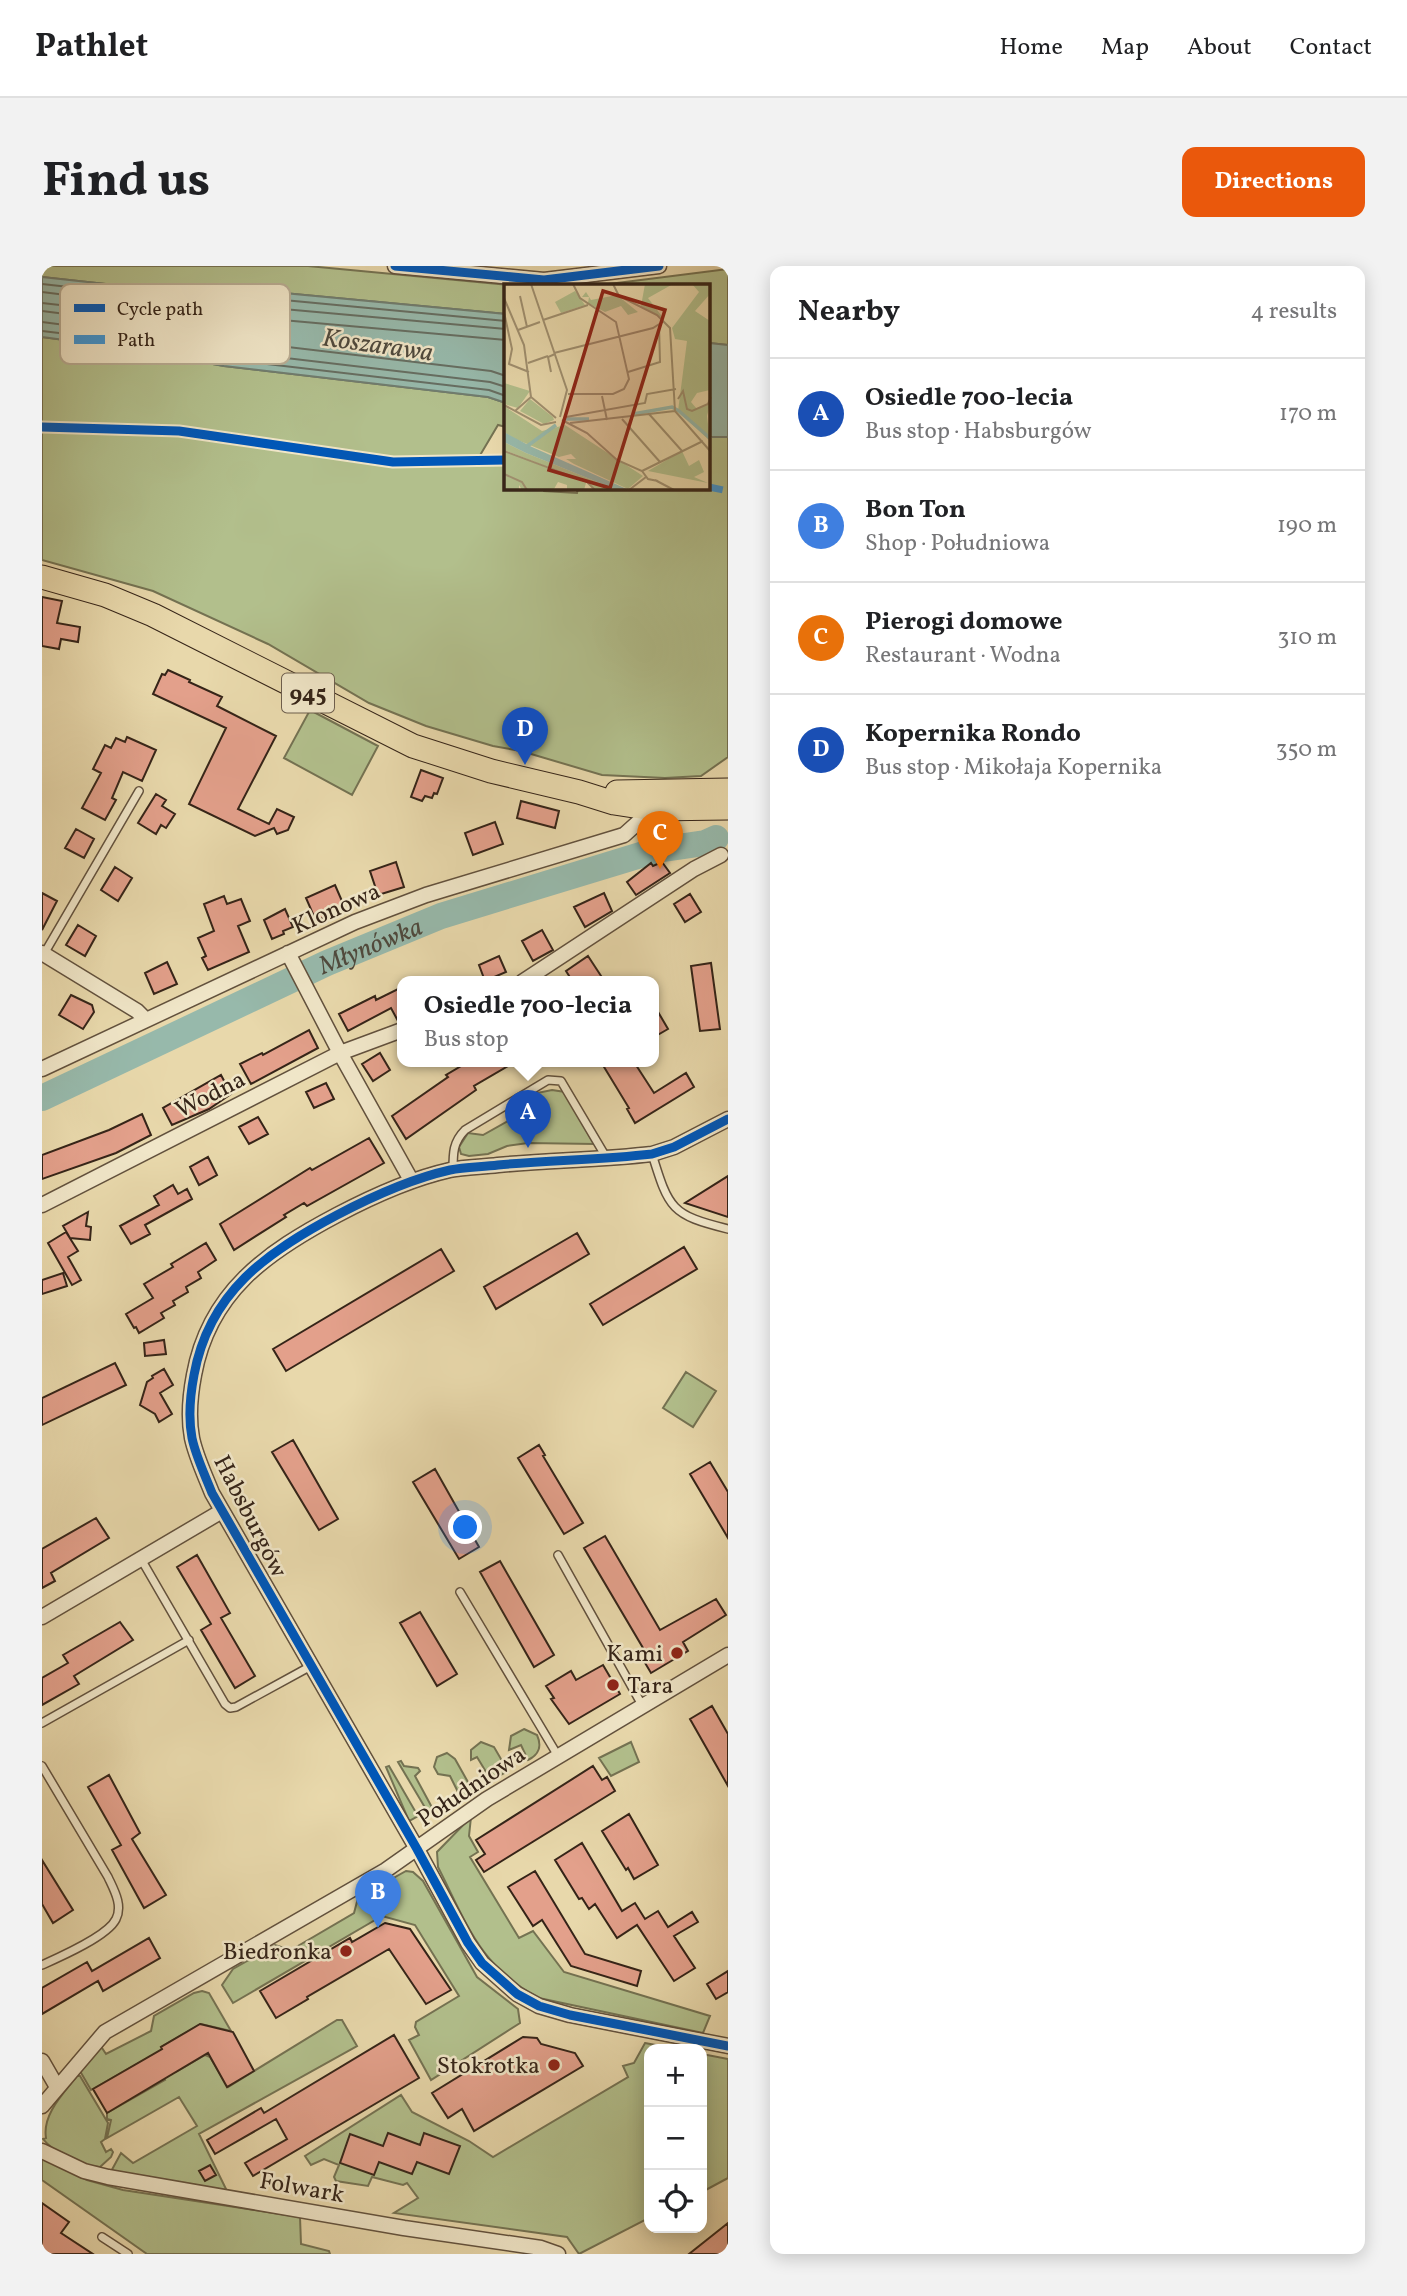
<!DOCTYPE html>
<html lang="en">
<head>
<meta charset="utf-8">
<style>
  body { margin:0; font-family:Vollkorn,serif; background:#f2f2f2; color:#202124 }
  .controls { position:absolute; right:21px; bottom:21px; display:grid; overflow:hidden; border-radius:14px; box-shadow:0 4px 18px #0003 }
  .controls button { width:63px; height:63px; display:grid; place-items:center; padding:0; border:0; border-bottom:2px solid #e0e0e0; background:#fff; color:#202124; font:35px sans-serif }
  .you { position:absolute; left:424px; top:1262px; width:24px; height:24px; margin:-18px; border:5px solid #fff; border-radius:50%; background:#1a73e8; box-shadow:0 0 0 10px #1a73e833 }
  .badge { display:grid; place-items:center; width:46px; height:46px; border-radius:50%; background:#ea580c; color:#fff; font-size:23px; font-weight:700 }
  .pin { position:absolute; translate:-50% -58px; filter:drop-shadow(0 2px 4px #0008) }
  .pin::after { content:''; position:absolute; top:37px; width:24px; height:21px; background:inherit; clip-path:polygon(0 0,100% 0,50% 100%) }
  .popup { position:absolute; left:355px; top:710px; width:262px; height:91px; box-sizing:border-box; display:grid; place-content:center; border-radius:14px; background:#fff; filter:drop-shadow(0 2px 5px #0005); font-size:23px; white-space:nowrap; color:#757577 }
  .popup b { font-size:26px; color:#202124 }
  .popup::after { content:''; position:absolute; left:50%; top:100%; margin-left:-14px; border:14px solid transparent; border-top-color:#fff }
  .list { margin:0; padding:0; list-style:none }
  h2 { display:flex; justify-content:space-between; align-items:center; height:91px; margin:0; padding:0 28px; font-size:30px }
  h2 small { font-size:23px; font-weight:400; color:#757577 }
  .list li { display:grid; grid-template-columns:46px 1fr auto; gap:21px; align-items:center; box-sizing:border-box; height:112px; padding:0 28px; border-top:2px solid #e0e0e0 }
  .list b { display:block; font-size:26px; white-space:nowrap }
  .list p { margin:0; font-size:23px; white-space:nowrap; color:#757577 }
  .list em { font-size:23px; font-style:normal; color:#757577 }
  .icon { flex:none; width:38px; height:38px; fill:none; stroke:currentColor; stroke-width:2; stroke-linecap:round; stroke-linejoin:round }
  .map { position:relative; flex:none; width:686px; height:1988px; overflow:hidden; border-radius:14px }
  header { display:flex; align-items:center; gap:42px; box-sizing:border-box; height:98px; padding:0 35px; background:#fff; border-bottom:2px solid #e0e0e0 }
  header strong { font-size:33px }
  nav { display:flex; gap:38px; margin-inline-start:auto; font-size:24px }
  .intro { display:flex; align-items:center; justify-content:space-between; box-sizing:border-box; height:168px; padding:0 42px }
  h1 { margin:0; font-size:49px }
  .button { padding:18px 32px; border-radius:14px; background:#ea580c; color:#fff; font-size:24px; font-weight:700 }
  main { display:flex; gap:42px; padding:0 42px }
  aside { flex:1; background:#fff; border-radius:14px; box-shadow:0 4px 18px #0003 }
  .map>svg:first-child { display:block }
  .green { fill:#b2bf8c; stroke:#747252; stroke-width:2 }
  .water { fill:#97b9ab; stroke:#707d70; stroke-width:2 }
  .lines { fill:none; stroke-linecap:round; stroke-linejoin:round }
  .shore { stroke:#666e62; stroke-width:2 }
  .river { stroke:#97b9ab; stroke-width:26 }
  .building { fill:#e3a08b; stroke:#352418; stroke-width:2 }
  .service-casing { stroke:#62513d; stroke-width:10 }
  .minor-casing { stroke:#62513d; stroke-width:17 }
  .primary-casing { stroke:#352418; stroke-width:25 }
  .service { stroke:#f0e6c8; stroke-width:7 }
  .minor { stroke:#f0e6c8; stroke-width:14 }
  .primary { stroke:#e8d8ab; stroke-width:23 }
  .quiet { stroke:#3e95d4; stroke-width:7; stroke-dasharray:14 7; stroke-linecap:butt }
  .cycleway-casing { stroke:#f0e6c8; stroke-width:13 }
  .cycleway { stroke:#0057b8; stroke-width:9 }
  .poi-dot { fill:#8f2418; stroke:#f0e6c8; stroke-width:2.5 }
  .labels { text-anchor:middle; stroke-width:5; stroke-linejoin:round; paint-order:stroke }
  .shield { fill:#f0e6c8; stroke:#6d5e4d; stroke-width:2 }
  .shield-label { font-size:23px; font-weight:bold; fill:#352418 }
  .street-label { font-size:24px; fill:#352418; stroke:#f0e6c8 }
  .poi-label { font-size:24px; fill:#352418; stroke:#f0e6c8; text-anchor:end }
  .water-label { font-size:26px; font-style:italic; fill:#4e493d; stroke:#f0e6c8 }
  .inset-river { fill:none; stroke:#97b9ab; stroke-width:3.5 }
  .inset-road { fill:none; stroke:#a09070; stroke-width:2 }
  .view { fill:#8f2418; fill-opacity:0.15; stroke:#8f2418; stroke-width:3.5 }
  .inset-edge { fill:none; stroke:#352418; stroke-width:3.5 }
  .key { fill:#f0e6c8; stroke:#b8ac93; stroke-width:2 }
  .key-label { font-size:19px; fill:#352418 }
</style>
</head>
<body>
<header>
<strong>Pathlet</strong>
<nav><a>Home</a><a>Map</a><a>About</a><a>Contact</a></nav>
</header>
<div class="intro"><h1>Find us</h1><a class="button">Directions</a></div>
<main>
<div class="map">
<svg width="686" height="1988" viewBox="0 0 686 1988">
  <rect width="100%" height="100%" fill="#e8d8ab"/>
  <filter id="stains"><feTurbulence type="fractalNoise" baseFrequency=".00286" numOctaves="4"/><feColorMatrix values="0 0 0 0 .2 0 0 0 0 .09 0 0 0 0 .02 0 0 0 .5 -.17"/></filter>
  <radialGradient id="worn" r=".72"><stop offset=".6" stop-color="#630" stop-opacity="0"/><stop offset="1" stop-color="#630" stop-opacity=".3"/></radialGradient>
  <path class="green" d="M0,0H266L467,19H464V48L231,26L82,20L0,11Z
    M686,3V79L667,77V19H559Z
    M0,71L75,81L182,100L446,131L464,137V161L456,159L434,196L464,198V222H501L502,225L535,227L536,222H667V171H686V491L659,510L623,512L560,509L479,485L451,480L384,460L327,437L226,378L111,325L0,294Z
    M268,444L336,480L310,529L242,492Z
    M510,824L523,826L552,878L486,877L465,880L446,888L427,890L419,888L417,881L426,867L441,869L489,842L490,828Z
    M644,1106L674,1125L651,1161L621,1142Z
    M482,1463L495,1469C500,1480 497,1489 486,1494L479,1479L467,1484L469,1470Z
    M439,1476L452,1481L466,1505L449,1514L435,1491L429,1494V1484Z
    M589,1476L597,1496L569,1510L557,1492Z
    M405,1487L413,1493L431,1525L419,1532L408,1510L396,1508L392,1501L395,1491Z
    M359,1495L362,1500L376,1502L378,1505L373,1510L393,1547L388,1550L356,1496Z
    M347,1500L376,1550L367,1555L344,1501Z
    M429,1551L427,1570L436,1586L428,1591L477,1672L491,1665L522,1706L668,1750L661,1767L497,1732C438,1701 425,1658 396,1601L395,1586Z
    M364,1605L371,1606L381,1615L435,1711L476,1743L478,1757L389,1814L367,1774L377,1769L373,1761L374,1756L417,1730L373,1659L340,1650L191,1737L180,1719L191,1703L233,1679L249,1684L312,1647L316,1632Z
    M160,1725L167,1727L189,1765L159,1758L119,1781L134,1806L163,1789L168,1791L186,1821L295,1754H300L315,1780L157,1868L185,1925L66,1911L79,1887L91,1897L155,1860L137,1831L65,1872L69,1854L65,1853V1847L123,1814L109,1790L49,1824L38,1805L58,1779L64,1788L109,1765L112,1750L152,1727Z
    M603,1777L635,1783H607V1952L537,1988L525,1971L352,1947L376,1932L365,1917L361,1919L330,1911L326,1920L294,1915L292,1911L297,1899L282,1893L269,1899L263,1890L359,1829L370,1846L427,1875L451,1891L586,1811L581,1800L592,1797Z
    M660,1788L686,1793V1912L660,1926Z
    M35,1810H38L66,1857L63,1873L59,1876L64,1886L69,1883L71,1886L69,1891L58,1901C41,1900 12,1887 1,1873L4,1872C0,1848 22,1827 35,1810Z
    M0,1892L45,1914L81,1924L258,1951L259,1978L287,1985L288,1988H105L0,1914Z"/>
  <path class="water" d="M0,11L82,20L231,26L464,48V137L446,131L182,100L75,81L0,71Z
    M667,77L686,79V171H667Z"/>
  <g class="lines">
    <path class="shore" d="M0,18L81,27L231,33L464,55
      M0,26L80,36L230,42L464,63
      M0,37L80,46L229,53L464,74
      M0,45L79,55L186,74L449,105L464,110
      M0,56L77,66L185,85L448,116L464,121
      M0,65L76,74L183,93L447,124L464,130"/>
    <path class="river" id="s1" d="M0,832L285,697L399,650L615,584L663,577L674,572"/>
  </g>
  <path class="building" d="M0,331L20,335L15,357L38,361L36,376L19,373L17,383L0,380Z
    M126,404L148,414L147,416L180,431L175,440L234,470L196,543L227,558L235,543L252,551L246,564L235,568L232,562L213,570L147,538L184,462L111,428L120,408L123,409Z
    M85,471L114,484L100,515L81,506L70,532L74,534L63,554L40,542L59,507L51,503L63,479L69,482L74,472L83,476Z
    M379,504L401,512L395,528L392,527L390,532L383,530L380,535L369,531Z
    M114,528L124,534L120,540L133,548L124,562L119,559L114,568L96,557Z
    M479,535L517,545L513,562L475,552Z
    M453,556L461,578L431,589L423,567Z
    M34,563L52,573L42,592L23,582Z
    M354,596L362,621L336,629L328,605Z
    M620,596L628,607L594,629L585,616L609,597L611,600Z
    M73,601L90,612L76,635L59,624Z
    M293,619L303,642L274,655L264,632Z
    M0,627L15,635L0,664Z
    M562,627L570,645L543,661L532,641Z
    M648,628L659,646L643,656L632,638Z
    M182,630L185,638L199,633L208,655L196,660L207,686L166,704L160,692L164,690L156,672L172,665L162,638Z
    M243,643L251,661L241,665L242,668L230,673L222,654Z
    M36,659L54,670L43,690L24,679Z
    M500,664L511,684L491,695L480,675Z
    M457,690L464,706L443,715L437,699Z
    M546,690L563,716H531L524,705Z
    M125,696L135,718L112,728L103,707Z
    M669,697L678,763L658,765L649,700Z
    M360,721V755H356L349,742L306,765L297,748L333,730L334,734Z
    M29,729L50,739L52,746L41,763L17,749Z
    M612,739L626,763L612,771Z
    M267,764L276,782L209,818L198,798L220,787L221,789Z
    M338,787L348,804L331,815L320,798Z
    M426,796H473L432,820L434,824L364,873L350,850L406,811L404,809Z
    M559,796H592L612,827L644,807L652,821L593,857L585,843L587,842Z
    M179,809L189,828L167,843L130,859L121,842Z
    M284,817L292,833L272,842L264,826Z
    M100,848L109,869L74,887L0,913V889L67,864Z
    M216,851L226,868L207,878L197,861Z
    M327,872L342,897L265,940L262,937L242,949L244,951L192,984L178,958L268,902L270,904Z
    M166,891L175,909L157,919L148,901Z
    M686,910V951L643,937Z
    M131,919L136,928L145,923L150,933L103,959L108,968L89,978L78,960L117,939L112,930Z
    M46,946L44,960L49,961L48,974L28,972L21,960Z
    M24,966L36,985L26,991L39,1014L30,1019L6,977Z
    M535,967L547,988L454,1043L442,1021Z
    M164,977L174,994L156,1006L159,1012L144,1021L146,1026L131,1035L133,1039L119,1047L122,1052L97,1067L94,1061L92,1062L84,1048L111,1032L102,1018L131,1001L129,998Z
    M642,981L655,1003L561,1059L548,1038Z
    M399,983L412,1005L244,1105L231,1083Z
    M21,1007L25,1020L0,1028V1014Z
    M122,1074L124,1088L103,1090L102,1077Z
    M73,1097L84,1119L0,1159V1132Z
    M122,1103L131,1119L118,1127L130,1148L117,1156L113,1148L98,1139L105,1116L111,1112L110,1110Z
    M251,1174L296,1253L277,1264L230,1186Z
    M497,1179L503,1189L501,1190L541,1257L522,1268L476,1192Z
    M668,1196L686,1226V1272L648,1208Z
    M393,1203L437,1281L417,1293L371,1216Z
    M54,1252L67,1272L9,1307L13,1315L0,1322V1283Z
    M563,1270L618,1364L674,1333L684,1349L641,1376L646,1385L609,1407L596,1385L601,1382L542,1282Z
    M155,1289L188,1347L179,1352L213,1410L193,1422L159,1364L169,1358L135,1301Z
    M458,1295L512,1389L492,1401L438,1306Z
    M378,1346L415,1408L395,1420L358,1357Z
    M78,1356L91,1374L32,1410L37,1418L0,1439V1412L26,1397L21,1389Z
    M561,1399L578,1428L527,1458L509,1433L512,1432L504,1420L529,1405L534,1414Z
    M670,1440L686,1468V1520L648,1453Z
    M551,1500L560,1514L565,1511L573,1525L442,1606L434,1594L443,1588L434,1574Z
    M67,1509L98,1567L90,1573L124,1629L102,1642L70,1584L79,1579L46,1521Z
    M587,1548L616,1599L592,1613L586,1602L584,1604L560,1565Z
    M540,1577L580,1645L593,1637L603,1653L616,1645L626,1661L650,1646L656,1656L632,1670L653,1702L632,1715L595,1659L575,1672L553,1638L547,1643L540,1632L537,1633L513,1594Z
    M0,1594L31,1644L11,1657L0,1638Z
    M493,1605L543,1688L599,1705L595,1720L529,1700L500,1654L491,1660L466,1621Z
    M343,1657L368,1663L409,1724L384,1738L347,1683L265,1731L266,1733L234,1752L218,1725L308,1672L310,1676Z
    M107,1672L118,1692L61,1725L56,1715L0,1748V1722L45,1696L50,1705Z
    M686,1705V1726L674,1733L665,1718Z
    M158,1758L191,1766L212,1805L185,1821L166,1787L65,1847L51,1823L120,1783L119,1781Z
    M352,1769L377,1812L211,1910L203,1897L245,1873L234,1853L173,1888L165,1874L219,1842L222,1847Z
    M481,1771L495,1772L499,1778L533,1787L541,1800L432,1865L420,1843L406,1852L390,1827Z
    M346,1867L378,1879L382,1867L418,1880L407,1908L375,1896L370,1908L337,1896L332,1909L298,1897L308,1868L341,1880Z
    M168,1899L174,1909L163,1915L157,1905Z
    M0,1937L27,1956L19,1967L51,1988H0Z
    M686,1957V1988H647Z"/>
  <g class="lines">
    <g class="service-casing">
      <path id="service" d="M2,688L97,525
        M610,888C627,943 629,949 686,963
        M411,904C411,887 411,876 423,864L506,814L519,815L564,891
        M516,1289L600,1439
        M99,1293L183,1438L188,1442L194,1441L269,1400
        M418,1326L516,1490
        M0,1457L147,1374
        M0,1500L66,1611C72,1624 81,1639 74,1653C66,1670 18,1691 0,1699
        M60,1971L86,1988"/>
    </g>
    <g class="minor-casing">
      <path id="minor" d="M353,0L502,14L617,0
        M0,687L95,745L104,754
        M246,687L298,787L369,914
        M480,716L652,603L679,589
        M0,803L313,656L384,629L582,569L611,543
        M686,853L632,881L610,888C558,894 507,894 456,899C440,901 423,901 408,904C368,913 331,930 295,949C225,986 167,1026 152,1109C148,1130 146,1151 150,1172C154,1191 163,1209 170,1227L375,1583L426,1677L440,1697L475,1728L497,1740L528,1749L686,1780
        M0,939L298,787L360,764
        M0,1351L180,1245
        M0,1795L15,1821
        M0,1840L63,1766L344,1604L445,1533L686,1389
        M0,1885L42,1905L66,1911L362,1962L499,1982L516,1988"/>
    </g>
    <g class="primary-casing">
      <path id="primary" d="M0,311L63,329L111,349L371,480L449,505L537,526L572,537L611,543L686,542
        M575,526L686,524"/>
    </g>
    <use href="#service" class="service"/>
    <use href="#minor" class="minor"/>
    <use href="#primary" class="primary"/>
    <path class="quiet" d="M667,221L686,225"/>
    <g class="cycleway-casing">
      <path id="cycleway" d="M353,0L502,14L617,0
        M0,161L137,165L351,196L464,194
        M686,853L632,881L610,888C558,894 507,894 456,899C440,901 423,901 408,904C368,913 331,930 295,949C225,986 167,1026 152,1109C148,1130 146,1151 150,1172C154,1191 163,1209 170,1227L375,1583L426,1677L440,1697L475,1728L497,1740L528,1749L686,1780"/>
    </g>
    <use href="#cycleway" class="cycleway"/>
  </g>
  <g class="poi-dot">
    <circle cx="635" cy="1387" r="7"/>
    <circle cx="571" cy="1419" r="7"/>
    <circle cx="304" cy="1685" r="7"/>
    <circle cx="512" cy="1799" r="7"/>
  </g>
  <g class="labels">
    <rect class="shield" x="240" y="407.5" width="52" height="39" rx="5"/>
    <g class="shield-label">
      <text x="266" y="435">945</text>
    </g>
    <g class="street-label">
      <text transform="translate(294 642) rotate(-24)" y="8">Klonowa</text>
      <text transform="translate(168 828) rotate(-27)" y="8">Wodna</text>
      <text transform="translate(209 1250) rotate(63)" y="8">Habsburgów</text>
      <text transform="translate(429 1520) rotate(-34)" y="8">Południowa</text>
      <text transform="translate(260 1921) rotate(10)" y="8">Folwark</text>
    </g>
    <g class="poi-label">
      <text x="621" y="1395">Kami</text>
      <text x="585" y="1427" text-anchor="start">Tara</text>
      <text x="290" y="1693">Biedronka</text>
      <text x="498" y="1807">Stokrotka</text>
    </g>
    <g class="water-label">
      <text transform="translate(336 78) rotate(8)" y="9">Koszarawa</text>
      <text dy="9" stroke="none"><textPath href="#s1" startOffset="362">Młynówka</textPath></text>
    </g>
  </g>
  <g transform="translate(462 18)">
    <rect width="206" height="206" fill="#e8d8ab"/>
    <path d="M141,0H169L144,14L160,35L137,22ZM188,0H206V10L191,27L206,37V106L193,109L187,118L193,125L206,120L203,132L206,157L174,127L183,57L171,55L168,44L195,8ZM71,7L81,21L57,29L51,18ZM82,8L87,16L113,11L134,28L124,31L117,22L101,28L84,19L85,13H78ZM0,99L26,107L14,124L0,120ZM26,115L49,133L50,136L40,140L16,127ZM0,122L38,147L61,141L139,192L124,205L70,180L62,175H72L67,170L55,173L11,155L0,148ZM0,158L22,169L113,206H91L83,198L0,166ZM0,167L82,199L80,206H63V201L54,198L50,205L18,206L15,201V206H0ZM178,167L185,182L195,176L200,188L190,193L204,199L144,187Z" fill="#b2bf8c"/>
    <path d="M0,148L28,163L125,206H113L22,169L0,158Z" fill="#97b9ab"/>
    <path class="inset-river" d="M175,127L207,155M129,130L168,123L175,127M62,135H85M22,163L52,141"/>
    <path class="inset-road" d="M27,0L63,106L56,133M109,0L115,12L153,31L166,44L171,127M16,12L23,43M0,14L20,61L27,113M0,28L8,65L5,80L25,88M39,36L84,21M14,46L36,38M50,69L149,44L160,37M24,79L44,72M47,88L44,73L51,70M124,88L156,78L155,41M64,110H109L120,105L125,95L112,38L76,14L69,0M98,112L103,136M27,113L52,134M174,115L179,107L183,125L188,127L204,120L207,113M0,121L37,141L52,138M11,127L27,113M171,127L207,168M145,130L178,167M62,133L141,119L143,110L172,105M118,135L156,178M58,136L83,149L113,176L138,187L144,195L154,197M66,139L171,127M0,167L83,198L91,206M138,187L199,157M0,190L18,198L23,206M151,196L170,206M125,206L142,193"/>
    <path class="view" d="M99,7L161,26L106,204L45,186Z"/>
    <rect width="206" height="206" class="inset-edge"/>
  </g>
  <rect x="18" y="18" width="230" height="80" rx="10" class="key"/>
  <rect x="32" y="38" width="31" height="8" fill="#0057b8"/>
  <rect x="32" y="69" width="31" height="9" fill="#3e95d4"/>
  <g class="key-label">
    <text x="75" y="49">Cycle path</text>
    <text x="75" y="80">Path</text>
  </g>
  <rect width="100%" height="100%" filter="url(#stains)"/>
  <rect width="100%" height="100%" fill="url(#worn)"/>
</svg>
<div class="controls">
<button>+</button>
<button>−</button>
<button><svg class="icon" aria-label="locate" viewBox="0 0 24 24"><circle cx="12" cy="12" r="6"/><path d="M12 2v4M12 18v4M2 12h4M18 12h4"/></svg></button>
</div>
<div class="you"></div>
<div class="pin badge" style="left:486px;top:882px;background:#1a4fb4">A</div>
<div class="popup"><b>Osiedle 700-lecia</b>Bus stop</div>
<div class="pin badge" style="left:336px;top:1662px;background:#3f7fe0">B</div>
<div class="pin badge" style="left:618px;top:603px;background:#e8710a">C</div>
<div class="pin badge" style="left:483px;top:499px;background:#1a4fb4">D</div>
</div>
<aside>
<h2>Nearby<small>4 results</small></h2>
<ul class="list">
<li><span class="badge" style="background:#1a4fb4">A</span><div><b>Osiedle 700-lecia</b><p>Bus stop · Habsburgów</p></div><em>170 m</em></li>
<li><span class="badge" style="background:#3f7fe0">B</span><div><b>Bon Ton</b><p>Shop · Południowa</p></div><em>190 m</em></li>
<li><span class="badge" style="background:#e8710a">C</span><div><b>Pierogi domowe</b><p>Restaurant · Wodna</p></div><em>310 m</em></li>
<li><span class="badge" style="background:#1a4fb4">D</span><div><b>Kopernika Rondo</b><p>Bus stop · Mikołaja Kopernika</p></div><em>350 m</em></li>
</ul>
</aside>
</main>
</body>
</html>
